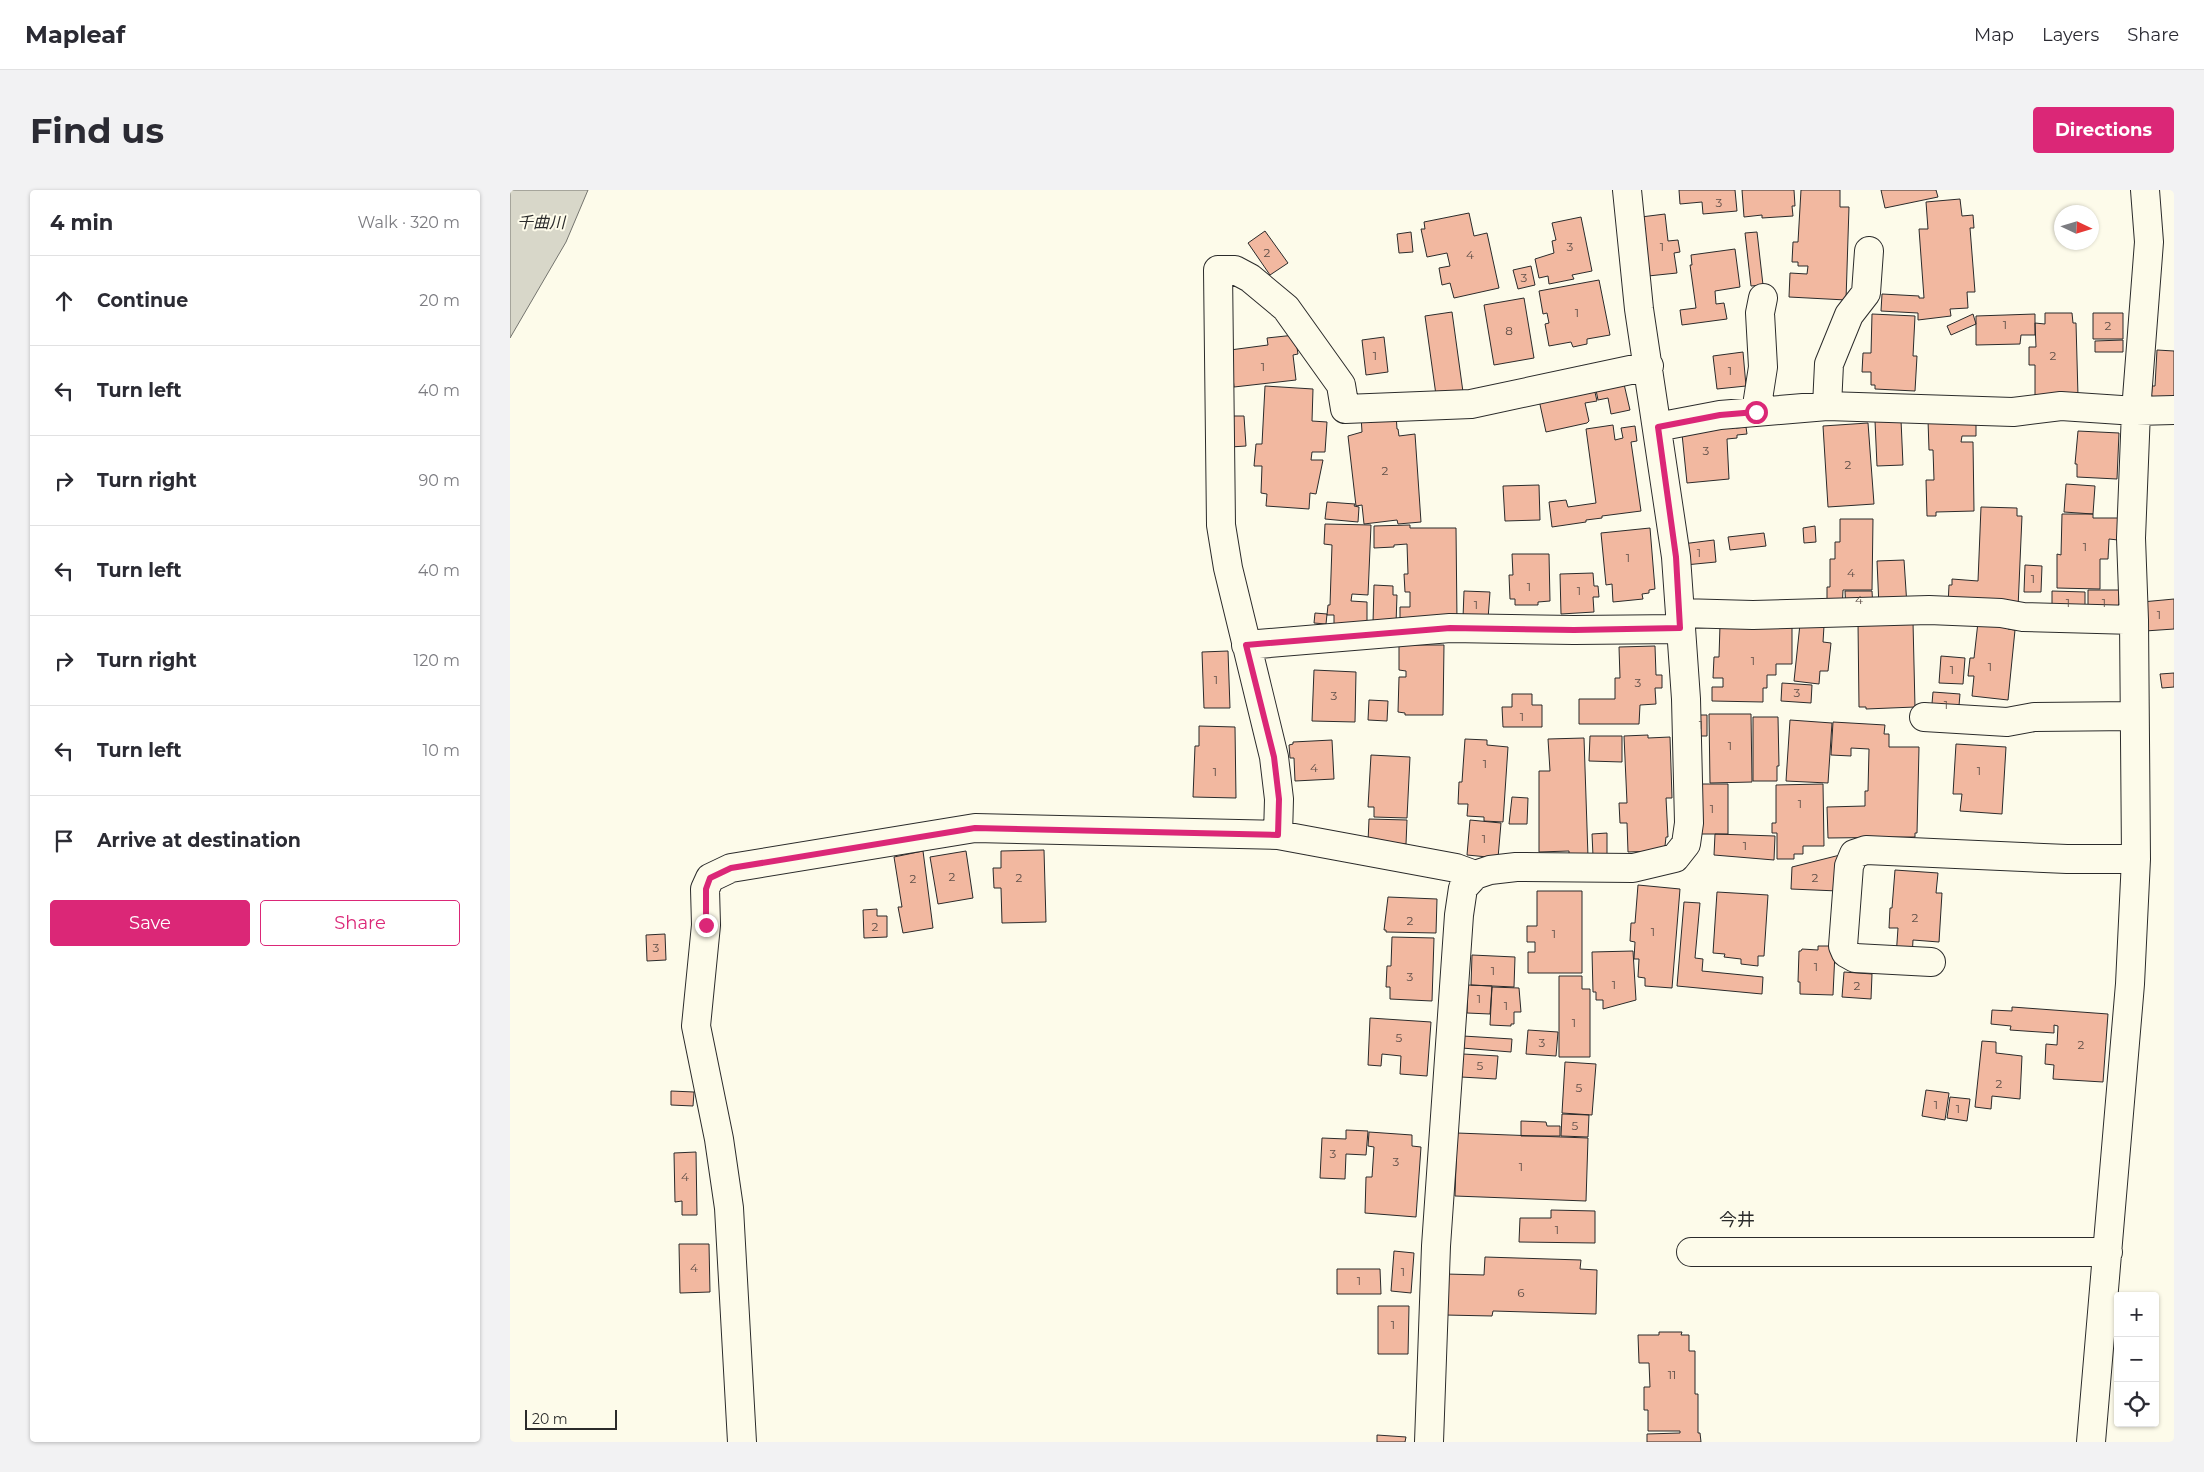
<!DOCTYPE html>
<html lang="en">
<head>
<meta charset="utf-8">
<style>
  body { margin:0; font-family:Montserrat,"Noto Sans JP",sans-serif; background:#f2f2f3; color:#2b2b33 }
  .controls { position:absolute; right:15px; bottom:15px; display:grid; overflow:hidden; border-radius:5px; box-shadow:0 1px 4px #0004 }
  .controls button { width:45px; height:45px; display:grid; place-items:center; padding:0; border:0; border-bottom:1px solid #e1e1e2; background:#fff; color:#2b2b33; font:25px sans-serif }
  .compass { position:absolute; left:1544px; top:15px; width:45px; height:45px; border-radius:50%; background:#fff; box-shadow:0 1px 4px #0004; rotate:94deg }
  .scale { position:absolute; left:15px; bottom:12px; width:92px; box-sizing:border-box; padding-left:5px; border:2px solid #2b2b2b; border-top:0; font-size:14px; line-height:18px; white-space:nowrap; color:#2b2b2b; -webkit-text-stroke:4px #fdfbea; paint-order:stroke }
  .stop { position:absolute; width:15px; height:15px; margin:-11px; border:4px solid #db2777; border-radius:50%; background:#fff }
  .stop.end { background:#db2777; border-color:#fff; box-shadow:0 1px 5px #0008 }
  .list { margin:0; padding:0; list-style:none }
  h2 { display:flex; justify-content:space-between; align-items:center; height:65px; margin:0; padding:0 20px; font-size:21px }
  h2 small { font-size:16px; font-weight:400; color:#7c7c81 }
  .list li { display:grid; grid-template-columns:32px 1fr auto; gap:15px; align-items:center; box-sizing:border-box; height:90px; padding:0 20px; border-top:1px solid #e1e1e2 }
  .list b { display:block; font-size:19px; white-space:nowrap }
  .list em { font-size:16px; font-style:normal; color:#7c7c81 }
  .actions { display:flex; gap:10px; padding:15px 20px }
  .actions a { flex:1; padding:11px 0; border:1px solid #db2777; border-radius:5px; text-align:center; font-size:18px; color:#db2777 }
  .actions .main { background:#db2777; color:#fff }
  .icon { flex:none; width:28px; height:28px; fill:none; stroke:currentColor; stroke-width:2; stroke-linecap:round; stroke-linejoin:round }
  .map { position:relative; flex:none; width:1664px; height:1252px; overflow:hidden; border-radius:5px }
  header { display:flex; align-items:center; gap:30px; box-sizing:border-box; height:70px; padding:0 25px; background:#fff; border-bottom:1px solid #e1e1e2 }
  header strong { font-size:24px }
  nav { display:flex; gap:28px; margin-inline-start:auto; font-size:18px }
  .intro { display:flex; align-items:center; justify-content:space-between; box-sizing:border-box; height:120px; padding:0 30px }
  h1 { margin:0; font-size:35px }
  .button { padding:12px 22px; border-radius:5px; background:#db2777; color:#fff; font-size:18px; font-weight:700 }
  main { display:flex; gap:30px; padding:0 30px }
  aside { flex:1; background:#fff; border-radius:5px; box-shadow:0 1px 4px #0004 }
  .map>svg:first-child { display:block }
  .water { fill:#d8d7c9; stroke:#74746e }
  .building { fill:#f2b8a0; stroke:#2b2b2b }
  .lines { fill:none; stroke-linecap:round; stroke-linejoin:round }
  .minor-casing { stroke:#2b2b2b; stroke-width:30 }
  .minor { stroke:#fdfbea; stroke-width:28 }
  .route { stroke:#db2777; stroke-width:6 }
  .labels { text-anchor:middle; stroke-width:4; stroke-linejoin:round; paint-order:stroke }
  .number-label { font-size:12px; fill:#5d4e48 }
  .water-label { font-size:16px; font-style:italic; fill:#2b2b2b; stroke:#fdfbea }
  .quarter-label { font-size:18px; fill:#2b2b2b; stroke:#fdfbea }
</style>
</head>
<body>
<header>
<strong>Mapleaf</strong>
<nav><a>Map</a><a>Layers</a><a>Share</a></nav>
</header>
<div class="intro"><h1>Find us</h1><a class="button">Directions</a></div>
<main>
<aside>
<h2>4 min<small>Walk · 320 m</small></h2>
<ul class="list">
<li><svg class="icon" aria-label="ahead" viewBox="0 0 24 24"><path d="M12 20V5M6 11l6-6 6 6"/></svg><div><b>Continue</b></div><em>20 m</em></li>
<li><svg class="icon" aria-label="left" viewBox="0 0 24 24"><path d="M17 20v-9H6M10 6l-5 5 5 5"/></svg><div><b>Turn left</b></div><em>40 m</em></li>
<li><svg class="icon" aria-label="right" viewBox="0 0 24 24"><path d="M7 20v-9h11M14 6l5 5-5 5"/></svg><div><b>Turn right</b></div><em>90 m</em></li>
<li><svg class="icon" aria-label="left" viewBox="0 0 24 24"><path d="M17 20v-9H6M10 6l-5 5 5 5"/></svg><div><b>Turn left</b></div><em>40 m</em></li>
<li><svg class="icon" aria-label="right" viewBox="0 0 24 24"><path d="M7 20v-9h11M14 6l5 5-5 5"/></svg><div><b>Turn right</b></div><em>120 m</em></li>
<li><svg class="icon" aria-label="left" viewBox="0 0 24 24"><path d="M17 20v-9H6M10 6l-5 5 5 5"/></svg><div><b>Turn left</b></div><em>10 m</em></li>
<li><svg class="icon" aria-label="arrive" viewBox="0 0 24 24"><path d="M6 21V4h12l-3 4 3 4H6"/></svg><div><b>Arrive at destination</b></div></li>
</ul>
<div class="actions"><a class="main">Save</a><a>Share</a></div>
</aside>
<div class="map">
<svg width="1664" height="1252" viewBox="0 0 1664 1252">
  <rect width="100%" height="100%" fill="#fdfbea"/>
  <path class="water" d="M0,0H78L56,52L0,148Z"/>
  <path class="building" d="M1169,0H1225L1227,21L1193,24L1192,12L1170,14Z
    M1232,0H1284L1285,16H1282L1283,26L1252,28V25L1234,27Z
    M1291,0H1330V17H1339L1336,110L1279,107L1280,83L1297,84L1298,76H1288V72H1282L1283,52H1288Z
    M1371,0H1426L1428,7L1375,18Z
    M1450,9L1452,26L1463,25L1464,38H1460L1465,102H1457L1458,118L1440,119L1441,126L1408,130V123L1371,121L1372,104L1409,106V108H1414L1409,39H1418L1416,12Z
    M959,23L964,46L977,43L989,98L944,108L940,93L932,95L929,78L940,76L937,63L917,67L911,39H915L914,32Z
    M1155,24L1158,51L1168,50L1170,62L1164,63L1167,83L1138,86L1131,27Z
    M1071,27L1082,81L1062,85L1064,89L1039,94L1038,86L1029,88L1025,69L1044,63L1042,51L1046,50L1042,33Z
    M755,41L778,73L760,85L738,53Z
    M901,42L903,62L889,63L887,44Z
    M1247,42L1253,95L1241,96L1235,43Z
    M1225,59L1230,97L1205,101L1206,114L1214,113L1217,129L1172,135L1170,120L1186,118L1180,75H1182L1181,65Z
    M1021,76L1025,95L1008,99L1003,80Z
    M1089,90L1100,145L1077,149V154L1063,157L1061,152L1039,156L1035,134L1039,133L1037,123L1033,124L1029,101Z
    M1014,108L1024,168L984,175L974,115Z
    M942,122L953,202L926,205L915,126Z
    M1535,123H1562L1563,133H1566L1568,206L1525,207V175H1519V157H1526L1525,133L1535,134Z
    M1583,123H1613V149H1583Z
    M1362,124L1405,126L1403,166H1407L1405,201L1365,199V195H1361V182H1352L1353,163H1361Z
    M1463,124L1466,134L1441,145L1437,136Z
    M1525,124V145H1511L1510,154L1466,155V126Z
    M785,145L788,164L783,165L786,190L724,197L720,160L758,155L757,148Z
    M874,147L878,182L856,185L852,150Z
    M1613,150V162H1585V151Z
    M1647,160L1664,161V208L1641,211L1642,196H1645Z
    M1233,162L1236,196L1207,199L1203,166Z
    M1114,194L1120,220L1101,224L1098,208L1088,210L1086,200Z
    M755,196L803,199L802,231L817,232L815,262H802L801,270H813L806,304L800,303L799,319L756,316L757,304L751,303L752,276H744L746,254H752Z
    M1084,198L1087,211L1075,213L1079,231L1077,233L1036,242L1029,210Z
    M886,224L887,239H888L889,246L905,244L911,332L888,334L887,330L854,334L852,315L846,316L838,246L852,242L851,226Z
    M720,226H734L736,256L720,257Z
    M1466,229V246H1452L1451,252H1463L1464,321L1426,322V326H1417L1416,290H1424L1423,260H1419L1418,230Z
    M1391,230L1393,275L1367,276L1365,231Z
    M1358,233L1364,314L1318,317L1313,236Z
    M1103,235L1105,250L1113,248L1111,238L1125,236L1127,251L1121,252L1131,321L1092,326V328L1076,330V332L1042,337L1039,312L1056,310L1058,317L1086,313L1076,239Z
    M1226,236V238L1236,237L1237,244L1227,245V248L1217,249L1219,289L1177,293L1172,244Z
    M1568,241L1609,243L1607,289L1567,287V274H1565Z
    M1556,294L1585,296L1583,324L1554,322Z
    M1029,295L1030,330L995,331L993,296Z
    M817,312L845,314L844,316L849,317L848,332L815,329Z
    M1471,317L1507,318V326H1512L1508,418L1438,415L1439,395H1442V389L1468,391Z
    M1552,324H1583V328H1608V350L1599,349L1598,369H1590V399L1547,398V364L1551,365Z
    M1330,329H1363L1362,400H1333L1332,419H1317V397H1320V369H1325V352H1330Z
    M815,334L861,335L858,405L842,404L841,411L857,412V434H824V425H817L818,415H820L822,355L814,354Z
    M900,335V338H946L947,431L890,432V417H900V402H895L894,384H898L897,354L884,355V357L864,358V336Z
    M1305,336L1306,352L1294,353L1293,338Z
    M1140,338L1145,399L1139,400V403L1132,404L1133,409L1103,412L1102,394L1096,395L1091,343Z
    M1254,343L1256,356L1220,360L1218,347Z
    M1204,350L1206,372L1175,375L1172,354Z
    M1002,364H1039L1040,411L1028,412V415H1005V409H1000L999,385H1003Z
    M1394,370L1397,416L1369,417L1367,371Z
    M1515,375L1532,376L1531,402H1514Z
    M1083,383L1084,396H1088L1089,407H1083L1084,422L1051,424L1050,384Z
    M864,395L883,396V405H887L886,434L863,433Z
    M1578,400H1609V425L1578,426Z
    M954,401L980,402L978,429L953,428Z
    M1335,401H1362L1363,418L1336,419Z
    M1542,401L1575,402V425L1542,424Z
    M1664,409V439L1635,441L1632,412Z
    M805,423L817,424L816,434L804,433Z
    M1403,432L1405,517L1356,519V517H1349L1348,433Z
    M1468,432L1499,435L1498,439L1505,440L1498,510L1462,506L1464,486H1458L1460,468H1464Z
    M1290,434L1314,436L1313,452L1321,453L1318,481H1310L1309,494L1284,491Z
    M1210,435L1282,436V474H1266V485H1257V498H1253V512L1202,511V497H1213V488H1203L1204,467H1209Z
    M889,455H934L933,525H895V523L888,522L889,487H896V481L889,480Z
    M1145,456L1146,485H1152V498H1145L1146,514L1130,515L1129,534H1069V509H1105V488H1110L1109,457Z
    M718,461L720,518H694L692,462Z
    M1431,466L1455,468L1453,494L1429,493Z
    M804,480L846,482L845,532L802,531Z
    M1664,483V497L1652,498L1650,484Z
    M1272,493L1302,495L1301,513L1271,511Z
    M1423,502L1450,504L1448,527L1421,525Z
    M1002,504H1022V515H1032V537H993L992,517H1002Z
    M859,510L878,511L877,531L858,530Z
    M1199,524H1241L1242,592L1200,593Z
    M1184,525H1197V546H1184Z
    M1243,527H1268L1269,576H1267V591H1243Z
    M1280,530L1322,533L1318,593L1276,591Z
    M1323,532L1375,535L1374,544H1379V557H1409L1407,643H1405V647L1318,648L1317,617L1355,616V601H1358L1359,559L1341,558V566L1321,565Z
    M689,536L725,537L726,608L683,607L685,556H689Z
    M1138,545V548L1160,547L1162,608H1156L1158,647H1156L1155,656L1146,661L1118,662L1117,633H1110L1109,613H1117L1114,546Z
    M1080,546H1112V572L1079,571Z
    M1074,548L1078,667L1059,668V661L1029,662V581H1040L1038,549Z
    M955,549L977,550V555L998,557L993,632L974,631V627L957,626L958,614H948L949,592H952Z
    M822,550L824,589L785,591L784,568H780L779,555L783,554V552Z
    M1446,554L1496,557L1492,624L1450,621L1452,604H1443Z
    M861,565L900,567L897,628L864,627V617H858Z
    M1186,594H1218V644H1186Z
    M1313,594L1314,656H1293V664H1284V669H1267V643H1262V633H1266V595Z
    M1002,607L1018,608L1017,634H999Z
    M859,629L897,630L896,654L858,652Z
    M960,630L991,633L988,668L957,665Z
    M1097,643V666H1083L1082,644Z
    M1205,644L1265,646L1264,670L1204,665Z
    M534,660L536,732L492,733L491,698H484L483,678H491V661Z
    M413,661L423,738L393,743L388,717H392L384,667Z
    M456,661L463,708L428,714L420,667Z
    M1330,665L1328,701L1281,699L1282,677Z
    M1385,680L1428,683L1426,703H1432L1429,752L1403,750L1402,768L1386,767L1388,738H1379L1380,718H1382Z
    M1128,695L1170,699L1162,798L1135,796V788L1128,787L1129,769H1124L1125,752L1120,751L1121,733H1125Z
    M1027,701H1072V783H1018V762H1025V752H1017V736H1027Z
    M1207,702L1258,705L1254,766H1248V776L1231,774V769L1214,767L1215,764L1203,763Z
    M878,707L927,709L926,743L876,742V740H874Z
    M1174,712L1190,713L1185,768L1193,769L1192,781L1253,787L1252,804L1167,796Z
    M367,719V726H377V747L354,748L353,720Z
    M155,744L156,770L137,771L136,745Z
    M882,747L924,748L922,811L880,809V797H876L877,776H881Z
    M1308,756H1323L1325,762L1323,805L1290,804V792H1288L1289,761H1291L1292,759L1308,760Z
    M1123,761L1126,810L1093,819V810H1086V802H1083L1082,762Z
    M962,765L1005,767L1004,797L961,795Z
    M1334,782L1362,784L1361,809L1332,807Z
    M1049,786H1072V799H1080V867H1049Z
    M958,795L982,796L980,824L957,823Z
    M982,797L1009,798L1011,822H1004V834H1001V836L980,835Z
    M1502,817L1598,824L1593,892L1543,889L1544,875L1535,874L1536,854L1547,855L1548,836L1544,835V843L1500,840L1501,836L1481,834L1482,820L1502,821Z
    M860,828L921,832L917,886L890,884L891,866L872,864L871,876L858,875Z
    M1018,840L1048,842L1046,866L1016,864Z
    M953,846L1002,849L1001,862L952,858Z
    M1472,851L1486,852V863L1512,866L1510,909L1482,906L1481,919L1465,917Z
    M953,864L988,866L986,889L951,887Z
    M1055,872L1086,874L1082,925L1052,923Z
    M1416,900L1439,903L1435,930L1412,926Z
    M161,901L184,902L183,916L161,915Z
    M1440,907L1460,909L1457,931L1437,928Z
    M1052,924L1079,925L1078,947L1051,946Z
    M1011,931L1036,932L1037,936H1050V946H1011Z
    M836,940L858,941L856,965L836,964L835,989L810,988L812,948L836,949Z
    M859,942L902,945V956L911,957L906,1027L855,1023L856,987H862L864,957L858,956Z
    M947,943L1078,948L1076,1011L945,1006Z
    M186,962L187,1025H172V1011L165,1012L164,963Z
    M1041,1020L1085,1021V1053L1009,1052L1010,1028H1041Z
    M169,1054H199L200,1102L170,1103Z
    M884,1061L904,1063L901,1103L881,1101Z
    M975,1067L1071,1070L1070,1079L1087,1080L1086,1124L983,1121L982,1126L935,1125L936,1084L974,1085Z
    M827,1079H870L871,1104H827Z
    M868,1116H899L898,1164H868Z
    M1149,1142H1172L1171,1145H1179V1161H1185V1204H1188V1243H1190L1191,1252H1137V1244L1170,1243V1241H1138V1220H1134V1197H1140L1139,1173H1129L1128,1145H1149Z
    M867,1245L896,1247L895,1252H867Z"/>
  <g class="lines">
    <g class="minor-casing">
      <path id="minor" d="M1317,216L1319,174L1339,125L1356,103L1359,61
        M1246,222L1253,177L1250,123L1253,108
        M1147,237L1210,225L1317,216L1503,222L1551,216L1626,221L1664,220
        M1170,423L1243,425L1419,420L1491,423L1513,427L1624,430
        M736,455L940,438L1064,440L1170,439
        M1414,527L1497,532L1524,527L1624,526
        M768,645L769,609L764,567L718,378L711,335L708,80H725L740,88L776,118L831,195L835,219L961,214L1139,176
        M1421,772L1345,768L1336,763L1333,756L1339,676L1344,664L1356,660L1557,669H1626
        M1181,1062H1598
        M232,1252L219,1018L209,949L186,836L196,735L195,699L200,688L221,678L465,638L768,645L946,678L965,685
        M919,1252L926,1056L949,725L953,698L965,685L980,680L1006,677L1123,678L1165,668L1176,654L1179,633L1176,509L1166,367L1129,119L1117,0
        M1581,1252L1620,794L1626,669L1624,430L1621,348L1626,221L1639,52L1635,0"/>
    </g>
    <use href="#minor" class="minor"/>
  </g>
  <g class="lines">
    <path class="route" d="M196,735V699L200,688L221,678L465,638L768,645L769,609L764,567L736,455L940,438L1064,440L1170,438L1166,367L1148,237L1210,225L1246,222"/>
  </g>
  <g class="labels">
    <g class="number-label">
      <text x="1209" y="17">3</text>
      <text x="1060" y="61">3</text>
      <text x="1152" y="61">1</text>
      <text x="757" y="67">2</text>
      <text x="960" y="69">4</text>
      <text x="1014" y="92">3</text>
      <text x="1067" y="127">1</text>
      <text x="1495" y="139">1</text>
      <text x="1598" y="140">2</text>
      <text x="999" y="145">8</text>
      <text x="865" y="170">1</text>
      <text x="1543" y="170">2</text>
      <text x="753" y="181">1</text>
      <text x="1220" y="185">1</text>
      <text x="1196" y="265">3</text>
      <text x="1338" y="279">2</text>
      <text x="875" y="285">2</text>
      <text x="1575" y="361">1</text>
      <text x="1189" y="367">1</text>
      <text x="1118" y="372">1</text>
      <text x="1341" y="387">4</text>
      <text x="1523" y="393">1</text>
      <text x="1019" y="401">1</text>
      <text x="1069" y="405">1</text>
      <text x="1349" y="414">4</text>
      <text x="1558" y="417">1</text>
      <text x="1594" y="417">1</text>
      <text x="966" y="419">1</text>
      <text x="1649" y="429">1</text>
      <text x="1243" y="475">1</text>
      <text x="1480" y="481">1</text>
      <text x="1442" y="484">1</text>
      <text x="706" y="494">1</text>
      <text x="1128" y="497">3</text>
      <text x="1287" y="507">3</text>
      <text x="824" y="510">3</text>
      <text x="1436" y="519">1</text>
      <text x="1012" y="531">1</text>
      <text x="1191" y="539">1</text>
      <text x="1220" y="560">1</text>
      <text x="975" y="578">1</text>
      <text x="804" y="582">4</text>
      <text x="1469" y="585">1</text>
      <text x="705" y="586">1</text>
      <text x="1290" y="618">1</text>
      <text x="1202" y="623">1</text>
      <text x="974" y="653">1</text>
      <text x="1235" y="660">1</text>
      <text x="442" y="691">2</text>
      <text x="509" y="692">2</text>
      <text x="1305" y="692">2</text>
      <text x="403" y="693">2</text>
      <text x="1405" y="732">2</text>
      <text x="900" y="735">2</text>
      <text x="365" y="741">2</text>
      <text x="1143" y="746">1</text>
      <text x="1044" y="748">1</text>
      <text x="146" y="762">3</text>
      <text x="1306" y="781">1</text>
      <text x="983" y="785">1</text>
      <text x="900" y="791">3</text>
      <text x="1104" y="799">1</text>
      <text x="1347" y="800">2</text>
      <text x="969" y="813">1</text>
      <text x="996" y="820">1</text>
      <text x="1064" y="837">1</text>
      <text x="889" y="852">5</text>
      <text x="1032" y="857">3</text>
      <text x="1571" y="859">2</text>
      <text x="970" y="880">5</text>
      <text x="1489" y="898">2</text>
      <text x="1069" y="902">5</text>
      <text x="1426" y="919">1</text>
      <text x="1448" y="923">1</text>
      <text x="1065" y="940">5</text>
      <text x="823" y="968">3</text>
      <text x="886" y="976">3</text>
      <text x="1011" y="981">1</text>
      <text x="175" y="991">4</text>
      <text x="1047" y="1044">1</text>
      <text x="184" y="1082">4</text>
      <text x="893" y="1086">1</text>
      <text x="849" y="1095">1</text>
      <text x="1011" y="1107">6</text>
      <text x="883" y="1139">1</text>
      <text x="1162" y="1189">11</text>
    </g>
    <g class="water-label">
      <text x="31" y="38">千曲川</text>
    </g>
    <g class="quarter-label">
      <text x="1227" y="1036">今井</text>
    </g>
  </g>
</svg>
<div class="controls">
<button>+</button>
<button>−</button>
<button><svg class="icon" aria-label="locate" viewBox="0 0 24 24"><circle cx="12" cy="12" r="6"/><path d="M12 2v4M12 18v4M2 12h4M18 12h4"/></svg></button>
</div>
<svg class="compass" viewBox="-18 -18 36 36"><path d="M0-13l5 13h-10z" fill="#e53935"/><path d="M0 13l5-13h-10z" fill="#7c7c81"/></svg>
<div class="scale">20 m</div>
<div class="stop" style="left:1246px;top:222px"></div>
<div class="stop end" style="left:196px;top:735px"></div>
</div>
</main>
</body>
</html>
